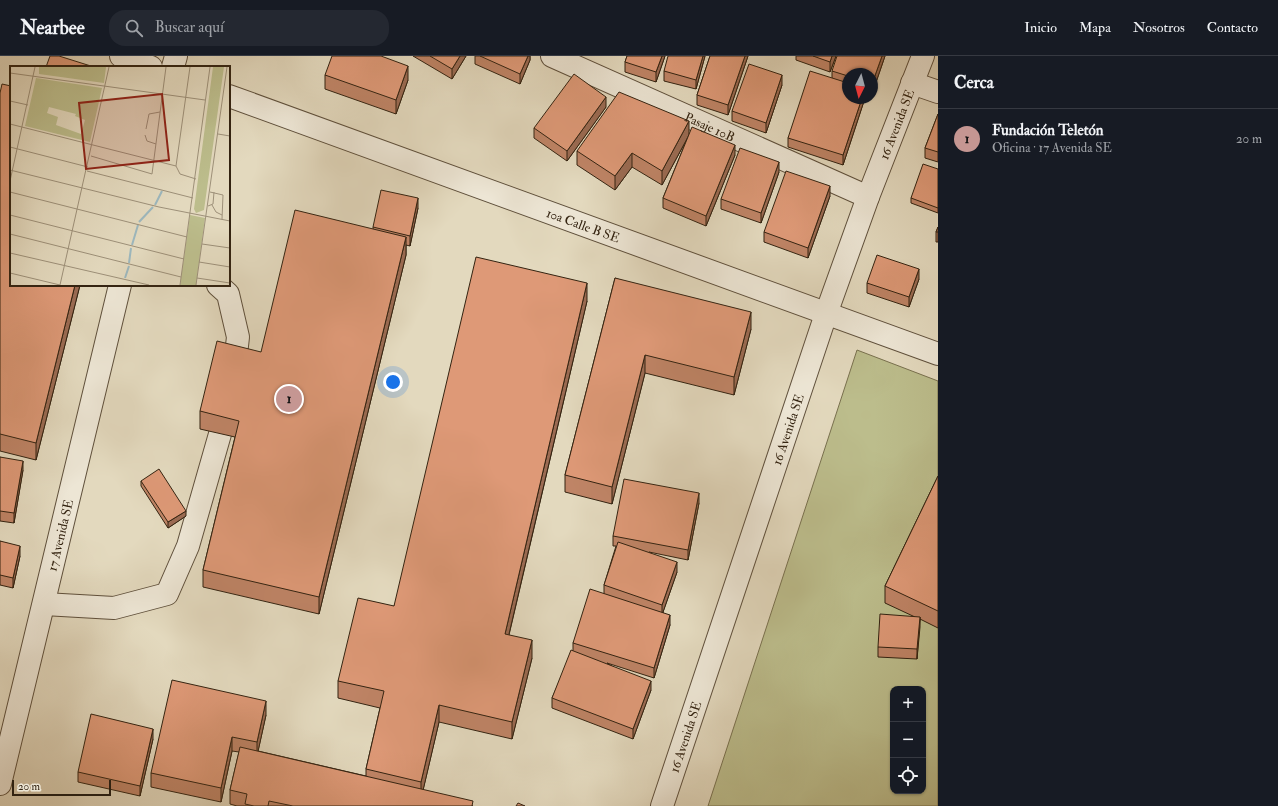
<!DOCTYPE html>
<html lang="es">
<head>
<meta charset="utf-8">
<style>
  body { margin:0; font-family:"IM FELL Double Pica",serif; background:#242831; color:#f1f3f6 }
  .controls { position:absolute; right:12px; bottom:12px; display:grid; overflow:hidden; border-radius:8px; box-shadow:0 1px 3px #0004 }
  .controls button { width:36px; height:36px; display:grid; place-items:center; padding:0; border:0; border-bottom:1px solid #363941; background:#171b24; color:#f1f3f6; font:20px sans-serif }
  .compass { position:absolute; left:842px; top:12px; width:36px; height:36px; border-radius:50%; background:#171b24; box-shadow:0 1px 3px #0004; rotate:186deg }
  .scale { position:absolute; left:12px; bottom:10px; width:99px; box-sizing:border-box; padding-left:4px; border:2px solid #332311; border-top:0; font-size:11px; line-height:14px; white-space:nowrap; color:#332311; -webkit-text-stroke:3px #ede6d5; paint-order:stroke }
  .you { position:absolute; left:393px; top:326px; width:14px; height:14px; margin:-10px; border:3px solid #fff; border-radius:50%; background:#1a73e8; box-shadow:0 0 0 6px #1a73e833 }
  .badge { display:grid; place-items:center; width:26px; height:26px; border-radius:50%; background:#c59692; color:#111; font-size:13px; font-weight:700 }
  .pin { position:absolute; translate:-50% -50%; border:2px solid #fff; box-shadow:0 1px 4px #0006 }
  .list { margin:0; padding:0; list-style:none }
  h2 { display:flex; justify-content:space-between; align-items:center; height:52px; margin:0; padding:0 16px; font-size:17px }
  h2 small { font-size:13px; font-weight:400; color:#9ea1a6 }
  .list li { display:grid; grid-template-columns:26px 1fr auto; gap:12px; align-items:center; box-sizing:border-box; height:60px; padding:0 16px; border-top:1px solid #363941 }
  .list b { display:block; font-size:15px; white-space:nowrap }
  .list p { margin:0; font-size:13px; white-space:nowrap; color:#9ea1a6 }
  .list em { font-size:13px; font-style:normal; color:#9ea1a6 }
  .icon { flex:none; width:22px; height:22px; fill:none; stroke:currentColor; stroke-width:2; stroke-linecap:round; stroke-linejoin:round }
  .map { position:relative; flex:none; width:938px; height:750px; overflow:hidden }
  header { display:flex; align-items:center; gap:24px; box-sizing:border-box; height:56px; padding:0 20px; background:#171b24; border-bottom:1px solid #363941 }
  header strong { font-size:19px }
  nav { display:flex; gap:22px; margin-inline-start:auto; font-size:14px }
  .search { width:280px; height:36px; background:#242831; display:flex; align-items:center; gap:10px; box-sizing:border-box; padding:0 14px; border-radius:16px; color:#9ea1a6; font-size:15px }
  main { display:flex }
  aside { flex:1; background:#171b24 }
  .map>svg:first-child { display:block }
  .green { fill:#bcbd8c; stroke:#78704e; fill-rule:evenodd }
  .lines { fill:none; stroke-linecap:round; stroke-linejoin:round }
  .minor-casing { stroke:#5f503c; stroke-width:24 }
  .minor { stroke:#ede6d5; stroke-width:22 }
  .wall { fill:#bf8466; stroke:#332311 }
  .shaded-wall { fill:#9b6b53; stroke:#332311 }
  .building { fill:#de9977; stroke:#332311 }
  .labels { text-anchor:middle; stroke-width:3; stroke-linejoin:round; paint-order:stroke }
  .street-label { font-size:13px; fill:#332311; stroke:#ede6d5 }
  .inset-river { fill:none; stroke:#9cb7bd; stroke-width:2 }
  .inset-road { fill:none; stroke:#9d9079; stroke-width:1 }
  .view { fill:#8f2418; fill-opacity:0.15; stroke:#8f2418; stroke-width:2 }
  .inset-edge { fill:none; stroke:#332311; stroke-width:2 }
</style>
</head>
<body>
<header>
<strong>Nearbee</strong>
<div class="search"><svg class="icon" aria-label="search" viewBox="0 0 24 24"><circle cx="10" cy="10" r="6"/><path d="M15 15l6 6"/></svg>Buscar aquí</div>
<nav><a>Inicio</a><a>Mapa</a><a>Nosotros</a><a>Contacto</a></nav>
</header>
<main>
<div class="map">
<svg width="938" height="750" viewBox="0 0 938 750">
  <rect width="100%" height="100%" fill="#e3d9be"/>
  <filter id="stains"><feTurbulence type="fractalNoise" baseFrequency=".005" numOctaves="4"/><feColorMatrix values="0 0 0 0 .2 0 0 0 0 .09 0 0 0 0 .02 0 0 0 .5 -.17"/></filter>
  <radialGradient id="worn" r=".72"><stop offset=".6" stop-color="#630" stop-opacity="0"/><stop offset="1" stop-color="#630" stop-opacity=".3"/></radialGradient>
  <path class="green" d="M857,294L938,325V750H708ZM893,633H923V735H893Z"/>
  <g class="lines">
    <g class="minor-casing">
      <g id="minor">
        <path d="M121,0L151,11"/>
        <path id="s1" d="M552,0L868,141"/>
        <path d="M173,11L176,0"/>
        <path d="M912,27L938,36"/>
        <path id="s2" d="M229,40L938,298"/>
        <path d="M218,229L228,238L238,281L235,307"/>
        <path d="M44,548L114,552L167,538L188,490L220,378"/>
        <path id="s3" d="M0,728L120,229"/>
        <path id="s4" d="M662,750L826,258L868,141L923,0"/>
      </g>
    </g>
    <use href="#minor" class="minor"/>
  </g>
  <path class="wall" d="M413,0H466L452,23Z
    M475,0H530V4L520,28L475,8Z
    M627,0H665L656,26L625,16V6Z
    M705,0L696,33L664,25V15Z
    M710,0H748L728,59L697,49V39Z
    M796,0H836L830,16L796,4Z
    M885,0L872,38V18H848V42H865L843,109L788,91V82L832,22V15Z
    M325,19L408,24L396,58L325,33Z
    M782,29L766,77L732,65V55Z
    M0,37L11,229H80L36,404L0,395Z
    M606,51L567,105L534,82V72Z
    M938,58V106L925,102V92Z
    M689,78L735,99L706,170L663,152V142L687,83L662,129L632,111L615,134L577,109V95Z
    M938,113V157L911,147V142Z
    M779,116L761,167L721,153V143Z
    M830,140L808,202L764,186V176Z
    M418,152L410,190L406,189V199L319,558L203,531V514L235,381L200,373V355L261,296L373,173V171Z
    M938,171V186H936V176Z
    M615,222L751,273L734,339L645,317L612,448L565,436V419Z
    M919,223L909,251L867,237V227Z
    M587,245L509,579L532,602L512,683L439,666L423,734L473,750H237L230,748V734L239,696L232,695L221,746L151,731V717L266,659L258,695L366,720V713L380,652L338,642V625L394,550Z
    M0,401L23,414L14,467L0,465Z
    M938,420V572L920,563L917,603L878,601V591L915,561L885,547V530Z
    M141,425L186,460L168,472L141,430Z
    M699,447L688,504L649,496L677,516L663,556L670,569L654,622L607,607L651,634L633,683L552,652V642L573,594V587L604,538V529L616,490H613V480Z
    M0,485L20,500L13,532L0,529Z
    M153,683L140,740L78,726V716Z"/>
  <path class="shaded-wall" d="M460,0H466L452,23V13Z
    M528,0H530V4L520,28V18Z
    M662,0H665L656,26V16Z
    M703,0H705L696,33V24Z
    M745,0H748L728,59V49Z
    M832,0H836L830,16V6Z
    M882,0H885L872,38V28Z
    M408,10V24L396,58V44Z
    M782,19V29L766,77V67Z
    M606,41V51L567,105V95Z
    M862,42H865L843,109V99Z
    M689,65V79L662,129V115Z
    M735,89V99L706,170V160Z
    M632,97V111L615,134V120Z
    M779,106V116L761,167V157Z
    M830,130V140L808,202V192Z
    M418,142V152L410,190V180Z
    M406,181V199L319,558V541Z
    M919,213V223L909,251V241Z
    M587,227V245L505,595V578Z
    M75,229H80L36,404V387Z
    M751,256V273L734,339V321Z
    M645,299V317L612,448V431Z
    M23,405V414L14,467V457Z
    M699,437V447L688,504V494Z
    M186,455V460L168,472V466Z
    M20,490V500L13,532V522Z
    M677,506V516L662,559V549Z
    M670,559V569L654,622V612Z
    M920,561V571L917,603V593Z
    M532,584V602L512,683V666Z
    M651,625V634L633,683V673Z
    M266,645V659L257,700V686Z
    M439,649V666L421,743V726Z
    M153,673V683L140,740V730Z
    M232,681V695L221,746V732Z"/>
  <path class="building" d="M50,0H59L94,11H46Z
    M332,0H381L408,10L396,44L325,19Z
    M430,0H460L452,13Z
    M480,0H528L520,18Z
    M627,0H662L656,16L625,6Z
    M668,0H703L696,24L664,15Z
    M710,0H745L728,49L697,39Z
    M813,0H832L830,6Z
    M837,0H882L872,28V18H848V20L832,15Z
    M749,8L782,19L766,67L732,55Z
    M810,15L848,27V42H862L843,99L788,82Z
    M574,18L606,41L567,95L534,72Z
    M2,28L11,30V229H75L36,387L0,378V37Z
    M619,36L689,65L662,115L632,97L615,120L577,95Z
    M938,58V96L925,92Z
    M692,71L735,89L706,160L663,142Z
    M740,92L779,106L761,157L721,143Z
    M923,108L938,113V152L911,142Z
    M786,115L830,130L808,192L764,176Z
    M381,134L418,142L410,180L373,171Z
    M295,154L406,181L319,541L203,514L239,365L200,355L217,285L261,296Z
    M938,171V176H936Z
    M877,199L919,213L909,241L867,227Z
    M476,201L587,227L505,578L532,584L512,666L439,649L421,726L366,713L384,635L338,625L358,542L394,550Z
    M615,222L751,256L734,321L645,299L612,431L565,419Z
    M0,401L23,405L14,457L0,455Z
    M159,413L186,455L168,466L141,425Z
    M938,420V555L885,530Z
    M624,423L699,437L688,494L613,480Z
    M0,485L20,490L13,522L0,519Z
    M618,486L677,506L662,549L604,529Z
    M590,533L670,559L654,612L573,587Z
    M880,558L920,561L917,593L878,591Z
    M571,594L651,625L633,673L552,642Z
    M172,624L266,645L257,686L232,681L221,732L151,717Z
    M91,658L153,673L140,730L78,716Z
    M240,691L473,745L472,750H293L269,745L268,750H254L245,748L247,738L230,734Z
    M518,747L525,750H516Z"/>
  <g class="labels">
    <g class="street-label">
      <text dy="5" stroke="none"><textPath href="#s4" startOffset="721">16 Avenida SE</textPath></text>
      <text dy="5" stroke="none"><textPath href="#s1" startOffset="173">Pasaje 10B</textPath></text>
      <text dy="5" stroke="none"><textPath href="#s2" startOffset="377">10a Calle B SE</textPath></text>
      <text dy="5" stroke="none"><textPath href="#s4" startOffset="397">16 Avenida SE</textPath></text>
      <text dy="5" stroke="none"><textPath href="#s3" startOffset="256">17 Avenida SE</textPath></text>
      <text dy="5" stroke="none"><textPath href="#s4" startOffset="73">16 Avenida SE</textPath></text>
    </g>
  </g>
  <g transform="translate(10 10)">
    <rect width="220" height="220" fill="#e3d9be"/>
    <path d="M29,1H96L94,17L29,8ZM203,1H214L194,144L186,147L184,143ZM26,12L92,22L80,76L15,60ZM39,41L66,48L65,50L75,54L71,68L46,59L48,51L37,47ZM180,149L195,152L186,219H170Z" fill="#bcbd8c" fill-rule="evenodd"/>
    <path class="inset-river" d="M145,139L152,125M129,156L143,141M122,179L128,159M119,197L121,182M115,212L119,200"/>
    <path class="inset-road" d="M180,1L166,100L170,108L186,113M0,7L195,34M0,35L18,39M0,58L166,100M136,63L139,48L150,46M208,68L220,70M135,69L137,75L146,78M0,81L78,101M81,90L142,108L156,1M0,104L149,141L220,155M77,105L183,132M0,115L25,1M0,126L177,171M200,126L213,129L212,153M202,139L206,146L212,149M198,140L203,138L204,126M0,149L174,193M0,168L171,211M192,178L220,182M0,187L139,219M189,196L220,201M0,207L50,219L99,1M187,212L220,217M170,219L200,1M186,219L217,1"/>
    <path class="view" d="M152,28L159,94L76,103L69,37Z"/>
    <rect width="220" height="220" class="inset-edge"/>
  </g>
  <rect width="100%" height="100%" filter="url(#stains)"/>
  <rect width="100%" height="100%" fill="url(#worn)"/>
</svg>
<div class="controls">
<button>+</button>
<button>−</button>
<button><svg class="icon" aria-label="locate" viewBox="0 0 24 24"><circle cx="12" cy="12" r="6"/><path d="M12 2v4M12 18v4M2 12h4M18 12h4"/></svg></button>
</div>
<svg class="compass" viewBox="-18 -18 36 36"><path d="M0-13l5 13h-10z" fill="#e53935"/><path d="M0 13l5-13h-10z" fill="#9ea1a6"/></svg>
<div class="scale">20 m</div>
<div class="you"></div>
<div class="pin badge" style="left:289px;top:343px">1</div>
</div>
<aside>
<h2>Cerca<small></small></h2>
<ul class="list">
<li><span class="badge">1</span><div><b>Fundación Teletón</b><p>Oficina · 17 Avenida SE</p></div><em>20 m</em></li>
</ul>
</aside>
</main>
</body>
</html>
